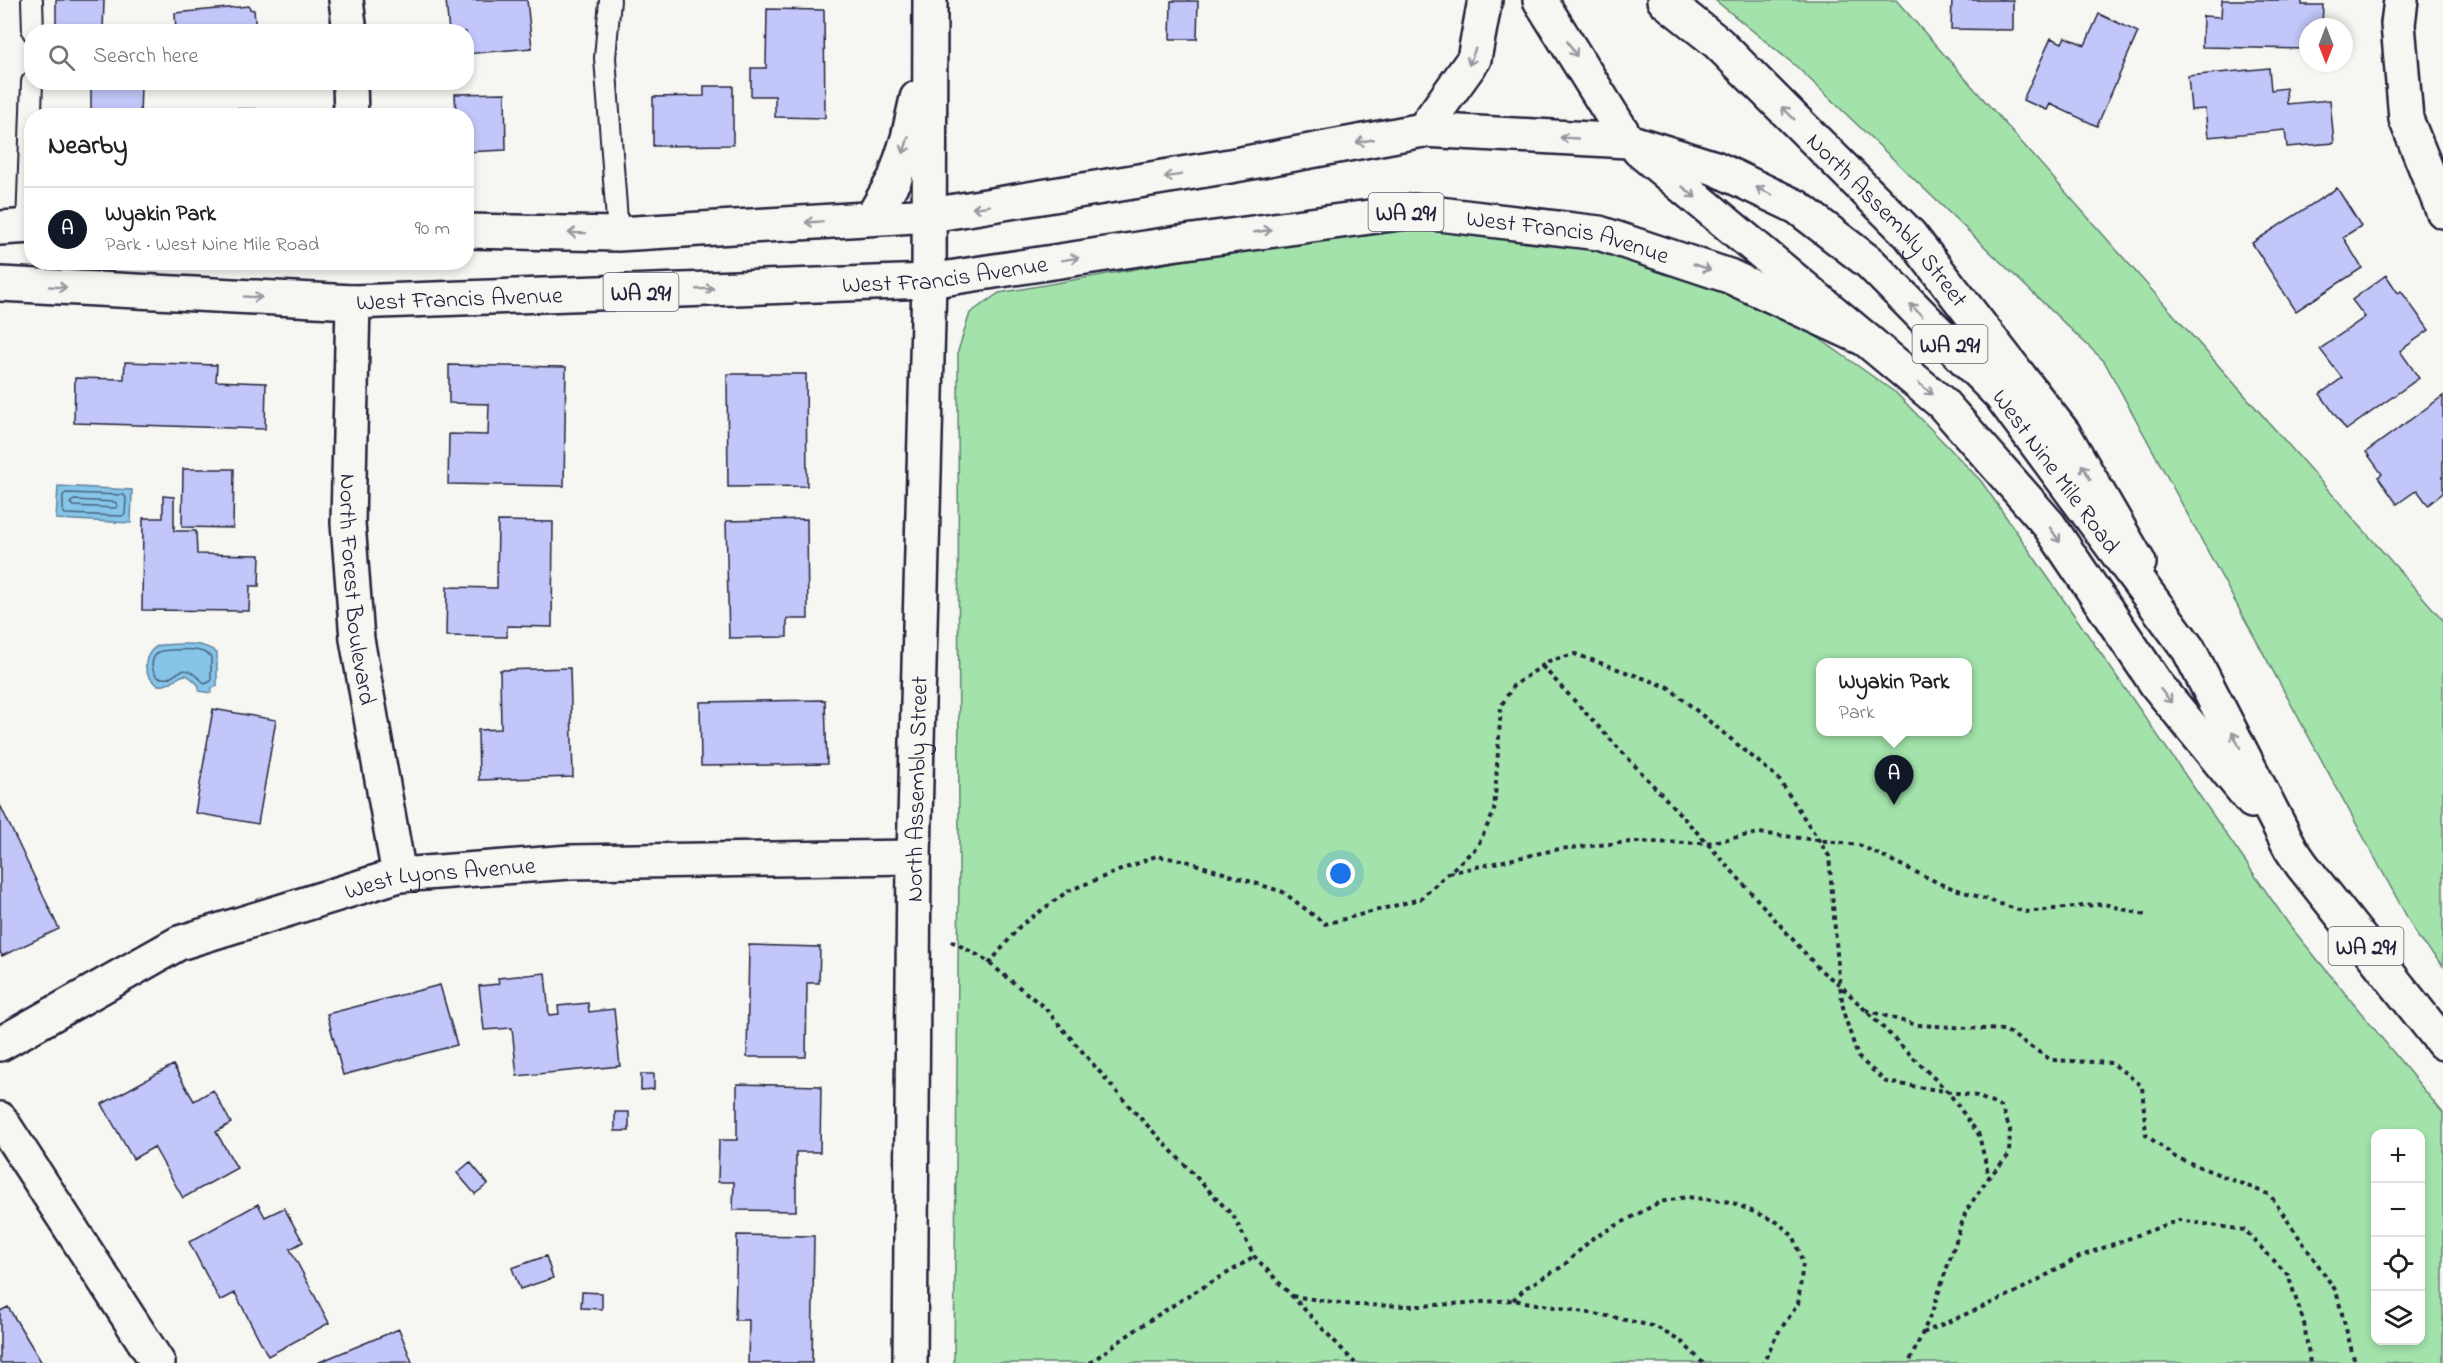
<!DOCTYPE html>
<html lang="en">
<head>
<meta charset="utf-8">
<style>
  body { margin:0; font-family:"Indie Flower",sans-serif; background:#f2f2f2; color:#202124 }
  .controls { position:absolute; right:18px; bottom:18px; display:grid; overflow:hidden; border-radius:12px; box-shadow:0 3px 9px #0003 }
  .controls button { width:54px; height:54px; display:grid; place-items:center; padding:0; border:0; border-bottom:2px solid #e0e0e0; background:#fff; color:#202124; font:30px sans-serif }
  .compass { position:absolute; left:2299px; top:18px; width:54px; height:54px; border-radius:50%; background:#fff; box-shadow:0 3px 9px #0003; rotate:180deg }
  .you { position:absolute; left:1341px; top:874px; width:21px; height:21px; margin:-15px; border:4px solid #fff; border-radius:50%; background:#1a73e8; box-shadow:0 0 0 9px #1a73e833 }
  .badge { display:grid; place-items:center; width:39px; height:39px; border-radius:50%; background:#111827; color:#fff; font-size:20px; font-weight:700 }
  .pin { position:absolute; translate:-50% -50px; filter:drop-shadow(0 2px 3px #0008) }
  .pin::after { content:''; position:absolute; top:32px; width:21px; height:18px; background:inherit; clip-path:polygon(0 0,100% 0,50% 100%) }
  .popup { position:absolute; left:1816px; top:658px; width:156px; height:78px; box-sizing:border-box; display:grid; place-content:center; border-radius:12px; background:#fff; filter:drop-shadow(0 2px 4px #0005); font-size:20px; white-space:nowrap; color:#757577 }
  .popup b { font-size:22px; color:#202124 }
  .popup::after { content:''; position:absolute; left:50%; top:100%; margin-left:-12px; border:12px solid transparent; border-top-color:#fff }
  .list { margin:0; padding:0; list-style:none }
  h2 { display:flex; justify-content:space-between; align-items:center; height:78px; margin:0; padding:0 24px; font-size:26px }
  h2 small { font-size:20px; font-weight:400; color:#757577 }
  .list li { display:grid; grid-template-columns:39px 1fr auto; gap:18px; align-items:center; box-sizing:border-box; height:84px; padding:0 24px; border-top:2px solid #e0e0e0 }
  .list b { display:block; font-size:22px; white-space:nowrap }
  .list p { margin:0; font-size:20px; white-space:nowrap; color:#757577 }
  .list em { font-size:20px; font-style:normal; color:#757577 }
  .icon { flex:none; width:33px; height:33px; fill:none; stroke:currentColor; stroke-width:2; stroke-linecap:round; stroke-linejoin:round }
  .map { position:relative; flex:none; width:2443px; height:1363px; overflow:hidden }
  .search { position:absolute; background:#fff; box-shadow:0 3px 9px #0003; left:24px; top:24px; width:450px; height:66px; display:flex; align-items:center; gap:15px; box-sizing:border-box; padding:0 21px; border-radius:24px; color:#757577; font-size:22px }
  .panel { position:absolute; background:#fff; box-shadow:0 3px 9px #0003; left:24px; top:108px; width:450px; height:162px; border-radius:24px }
  .map>svg:first-child { display:block }
  .green { fill:#a3e3ab; stroke:#628273; stroke-width:1.5; fill-rule:evenodd }
  .water { fill:#86c5e7; stroke:#5e84a2; stroke-width:1.5 }
  .lines { fill:none; stroke-linecap:round; stroke-linejoin:round }
  .shore { stroke:#4a6380; stroke-width:1.5 }
  .building { fill:#c2c6f8; stroke:#22223b; stroke-width:1.5 }
  .lane-casing { stroke:#22223b; stroke-width:24 }
  .street-casing { stroke:#22223b; stroke-width:38 }
  .secondary-casing { stroke:#22223b; stroke-width:38 }
  .primary-casing { stroke:#22223b; stroke-width:38 }
  .path { stroke:#22223b; stroke-width:4; stroke-dasharray:4.5 4.5; stroke-linecap:butt }
  .lane { stroke:#f6f6f2; stroke-width:20 }
  .street { stroke:#f6f6f2; stroke-width:33 }
  .secondary { stroke:#f6f6f2; stroke-width:33 }
  .primary { stroke:#f6f6f2; stroke-width:33 }
  .oneway { stroke:#9797a0 }
  .labels { text-anchor:middle; stroke-width:6; stroke-linejoin:round; paint-order:stroke }
  .shield { fill:#f6f6f2; stroke:#626272; stroke-width:1.5 }
  .shield-label { font-size:22px; font-weight:bold; fill:#22223b }
  .street-label { font-size:24px; fill:#22223b; stroke:#f6f6f2 }
</style>
</head>
<body>
<div class="map">
<svg width="2443" height="1363" viewBox="0 0 2443 1363">
  <rect width="100%" height="100%" fill="#f6f6f2"/>
  <filter id="ink" filterUnits="userSpaceOnUse"><feTurbulence type="fractalNoise" baseFrequency=".0167" numOctaves="2"/><feDisplacementMap in="SourceGraphic" scale="12" xChannelSelector="R" yChannelSelector="G"/><feConvolveMatrix kernelMatrix="1 2 1 2 8 2 1 2 1" color-interpolation-filters="sRGB"/></filter>
  <g filter="url(#ink)">
    <path class="green" d="M1715,0H1896L2443,620V966L2418,937L2104,361L1797,67Z
      M1431,225L1617,249L1783,313L1896,393L1981,481L2290,926L2443,1113V1363H954L959,869L958,351L970,313L999,293L1346,232ZM1820,662H1968V732H1820ZM2376,1134H2420V1340H2376Z"/>
    <path class="water" d="M58,486L132,490L131,523L56,519Z
      M160,645C178,644 203,641 217,653V686L212,688L211,693L199,691V686C196,683 190,675 185,675C173,677 162,697 149,676C145,670 145,665 147,658C150,651 153,648 160,645Z"/>
    <g class="lines">
      <path class="shore" d="M66,493L124,495L126,498L125,514L122,516L65,514L63,511V495Z
        M74,500L115,502L118,506L115,508L73,506L70,503Z
        M161,651C175,650 202,646 211,657V681L205,684C176,653 181,685 157,677C150,668 150,657 161,651Z"/>
    </g>
    <path class="building" d="M56,0H104L103,31L56,30Z
      M446,0H527L532,48L466,54V32H449Z
      M1952,0H2013V30L1951,29Z
      M2222,0H2302V5H2323L2322,27H2308V49L2202,47L2203,16L2221,17Z
      M1171,1H1198L1197,39H1170Z
      M249,6L250,9L254,10L256,32H176L175,13Z
      M767,9L824,10L825,118L775,117V96H751V68H766Z
      M2099,14L2138,32L2097,126L2050,104L2047,110L2023,100L2051,38L2062,43L2065,37L2085,45Z
      M2269,68L2271,90L2286,88L2287,104L2330,100L2334,143L2287,147L2285,130L2208,137L2205,109L2191,110L2188,76Z
      M91,84L141,85L140,116H91Z
      M704,86H733V145L653,146V97L704,96Z
      M505,93L506,150L466,152V116H456L455,94Z
      M187,108L257,109L256,116H187Z
      M2337,188L2361,226L2343,237L2362,268L2296,311L2252,243Z
      M2386,275L2398,293L2401,291L2429,330L2400,351L2419,378L2346,430L2320,394L2342,378L2320,349L2365,317L2352,300Z
      M125,362L217,365L216,381L266,383L265,429L74,423L75,378L124,379Z
      M449,365L566,367L564,486L448,484L449,434L488,435L489,404L449,403Z
      M727,374H806L807,486L728,487Z
      M2443,396V493L2428,505L2417,490L2397,504L2378,477L2382,474L2366,452Z
      M183,469H234L233,528L182,527Z
      M163,496L174,497V531H196L197,554L260,555L259,586H250L249,611L142,610L143,518H163Z
      M807,519L808,619H787V637L729,638L726,521Z
      M498,521L553,522L552,627L507,626V637L446,636L447,587L497,588Z
      M570,668L573,777L479,780L478,730L501,729L500,670Z
      M825,700L827,764L701,766L700,702Z
      M213,709L276,720L258,824L195,813Z
      M0,805L59,929L2,956L0,951Z
      M749,945L820,947L819,983H807L806,1057H747Z
      M545,973L549,1015L559,1014L558,1006L588,1003L589,1012L614,1009L620,1066L517,1076L512,1028L484,1030L479,986L499,984L498,978Z
      M440,985L457,1045L343,1075L327,1014Z
      M173,1065L194,1101L213,1090L231,1123L216,1132L237,1168L183,1198L154,1147L133,1159L102,1104Z
      M641,1074H654V1089L641,1090Z
      M737,1084L821,1086L820,1152H796V1211L733,1210L734,1182H718L719,1140H737Z
      M615,1112H629V1131H615Z
      M470,1162L488,1184L475,1194L457,1173Z
      M258,1204L265,1217L284,1208L303,1242L290,1249L329,1323L268,1356L235,1293L220,1301L189,1242Z
      M737,1235L814,1236L812,1363H748L749,1320H735Z
      M546,1256L553,1278L520,1289L512,1268Z
      M582,1292L602,1293V1309L581,1308Z
      M8,1307L42,1363H0V1311Z
      M399,1329L412,1362L317,1363Z"/>
    <g class="lines">
      <g class="lane-casing">
        <path id="lane" d="M32,0L33,32
          M610,0L605,58L618,234
          M27,226L32,82"/>
      </g>
      <g class="street-casing">
        <g id="street">
          <path d="M346,0L350,32"/>
          <path d="M2401,0L2398,24L2406,119L2443,211"/>
          <path d="M350,82L351,116"/>
          <path id="s1" d="M353,302L348,523L357,639L399,875"/>
          <path id="s2" d="M0,1044L179,943L399,875L570,862L914,857"/>
          <path d="M0,1119L158,1363"/>
          <path id="s3" d="M910,1363L914,857L929,281"/>
        </g>
      </g>
      <g class="secondary-casing">
        <g id="secondary">
          <path d="M1540,0L1628,141"/>
          <path id="s4" d="M1664,0L1718,43L1910,235L2064,434L2139,563"/>
          <path d="M872,218L895,178L908,138L917,98"/>
          <path d="M929,281L930,0"/>
        </g>
      </g>
      <g class="primary-casing">
        <g id="primary">
          <path d="M1423,130L1474,59L1485,0"/>
          <path d="M1639,150L1942,403L2049,525L2157,685L2252,801"/>
          <path d="M0,228L32,226"/>
          <path id="s5" d="M466,231L618,234L931,215L1230,166L1423,130L1628,141L1715,168L1797,207L1870,263L2001,396L2189,650L2291,849L2302,865L2443,1043"/>
          <path id="s6" d="M0,284L353,302L929,281L1171,244L1414,211L1599,233L1729,276L1865,339"/>
        </g>
      </g>
      <path class="path" d="M1542,666L1707,843L1820,970L1840,985L1949,1093L1979,1135L1989,1177
        M1449,873L1559,849L1630,842L1707,843L1759,833L1859,845L1943,885L2025,912L2104,904L2149,916
        M951,941L983,958L1045,1008L1129,1106L1234,1217L1254,1256L1355,1363
        M989,964L1020,926L1068,891L1156,856L1186,861L1283,892L1325,924L1420,899L1477,847L1494,812L1501,706L1513,686L1549,661L1575,654L1668,687L1778,778L1829,856L1839,978L1844,1014L1858,1057L1886,1082L1977,1096L2001,1107L2010,1129L2009,1155L1989,1177L1966,1211L1932,1312L1909,1363
        M1866,1010L1916,1025L2005,1030L2051,1060L2112,1063L2142,1086L2146,1135L2175,1157L2270,1195L2336,1291L2355,1363
        M1292,1296L1353,1305L1421,1306L1513,1300L1613,1317L1656,1327L1683,1343L1703,1363
        M1513,1300L1527,1287L1563,1266L1593,1238L1660,1202L1687,1197L1731,1202L1777,1222L1794,1237L1803,1263L1798,1304L1778,1333L1763,1363
        M1923,1333L2016,1292L2081,1256L2179,1220L2244,1230L2288,1275L2304,1323L2310,1363
        M1090,1363C1124,1337 1161,1312 1198,1290C1217,1279 1236,1269 1254,1256"/>
      <use href="#lane" class="lane"/>
      <use href="#street" class="street"/>
      <use href="#secondary" class="secondary"/>
      <use href="#primary" class="primary"/>
    </g>
    <defs><path id="oneway-shaft" d="M-6 0H5M1.5-3L5.5 0L1.5 3" fill="none" stroke-width="1.6" stroke-linecap="round" stroke-linejoin="round" transform="scale(1.5)"/></defs>
    <g class="oneway">
      <use href="#oneway-shaft" transform="translate(1572 49) rotate(58)"/>
      <use href="#oneway-shaft" transform="translate(1472 57) rotate(111)"/>
      <use href="#oneway-shaft" transform="translate(1788 113) rotate(-135)"/>
      <use href="#oneway-shaft" transform="translate(1569 138) rotate(-177)"/>
      <use href="#oneway-shaft" transform="translate(1365 141) rotate(169)"/>
      <use href="#oneway-shaft" transform="translate(906 145) rotate(107)"/>
      <use href="#oneway-shaft" transform="translate(1173 176) rotate(171)"/>
      <use href="#oneway-shaft" transform="translate(1764 191) rotate(-155)"/>
      <use href="#oneway-shaft" transform="translate(1689 192) rotate(40)"/>
      <use href="#oneway-shaft" transform="translate(981 207) rotate(171)"/>
      <use href="#oneway-shaft" transform="translate(814 222) rotate(176)"/>
      <use href="#oneway-shaft" transform="translate(1263 231) rotate(-8)"/>
      <use href="#oneway-shaft" transform="translate(577 233) rotate(-179)"/>
      <use href="#oneway-shaft" transform="translate(1070 259) rotate(-9)"/>
      <use href="#oneway-shaft" transform="translate(1702 267) rotate(19)"/>
      <use href="#oneway-shaft" transform="translate(58 287) rotate(3)"/>
      <use href="#oneway-shaft" transform="translate(705 289) rotate(-2)"/>
      <use href="#oneway-shaft" transform="translate(253 297) rotate(3)"/>
      <use href="#oneway-shaft" transform="translate(1916 310) rotate(-135)"/>
      <use href="#oneway-shaft" transform="translate(1926 389) rotate(39)"/>
      <use href="#oneway-shaft" transform="translate(2086 472) rotate(-120)"/>
      <use href="#oneway-shaft" transform="translate(2055 535) rotate(56)"/>
      <use href="#oneway-shaft" transform="translate(2166 696) rotate(51)"/>
      <use href="#oneway-shaft" transform="translate(2236 740) rotate(-117)"/>
    </g>
  </g>
  <g class="labels">
    <g class="shield">
      <rect x="1368.5" y="193" width="75" height="38" rx="4.5"/>
      <rect x="603.5" y="273" width="75" height="38" rx="4.5"/>
      <rect x="1912.5" y="325" width="75" height="38" rx="4.5"/>
      <rect x="2328.5" y="927" width="75" height="38" rx="4.5"/>
    </g>
    <g class="shield-label">
      <text x="1406" y="220">WA 291</text>
      <text x="641" y="300">WA 291</text>
      <text x="1950" y="352">WA 291</text>
      <text x="2366" y="954">WA 291</text>
    </g>
    <g class="street-label">
      <text dy="8" stroke="none"><textPath href="#s4" startOffset="314">North Assembly Street</textPath></text>
      <text dy="8" stroke="none"><textPath href="#s6" startOffset="1576">West Francis Avenue</textPath></text>
      <text dy="8" stroke="none"><textPath href="#s6" startOffset="946">West Francis Avenue</textPath></text>
      <text dy="8" stroke="none"><textPath href="#s6" startOffset="460">West Francis Avenue</textPath></text>
      <text dy="8" stroke="none"><textPath href="#s5" startOffset="1724">West Nine Mile Road</textPath></text>
      <text dy="8" stroke="none"><textPath href="#s1" startOffset="288">North Forest Boulevard</textPath></text>
      <text dy="8" stroke="none"><textPath href="#s3" startOffset="574">North Assembly Street</textPath></text>
      <text dy="8" stroke="none"><textPath href="#s2" startOffset="476">West Lyons Avenue</textPath></text>
    </g>
  </g>
</svg>
<div class="controls">
<button>+</button>
<button>−</button>
<button><svg class="icon" aria-label="locate" viewBox="0 0 24 24"><circle cx="12" cy="12" r="6"/><path d="M12 2v4M12 18v4M2 12h4M18 12h4"/></svg></button>
<button><svg class="icon" aria-label="layers" viewBox="0 0 24 24"><path d="M12 4l9 5-9 5-9-5zM3 14l9 5 9-5"/></svg></button>
</div>
<svg class="compass" viewBox="-18 -18 36 36"><path d="M0-13l5 13h-10z" fill="#e53935"/><path d="M0 13l5-13h-10z" fill="#757577"/></svg>
<div class="you"></div>
<div class="pin badge" style="left:1894px;top:805px">A</div>
<div class="popup"><b>Wyakin Park</b>Park</div>
<div class="search"><svg class="icon" aria-label="search" viewBox="0 0 24 24"><circle cx="10" cy="10" r="6"/><path d="M15 15l6 6"/></svg>Search here</div>
<section class="panel">
<h2>Nearby<small></small></h2>
<ul class="list">
<li><span class="badge">A</span><div><b>Wyakin Park</b><p>Park · West Nine Mile Road</p></div><em>90 m</em></li>
</ul>
</section>
</div>
</body>
</html>
